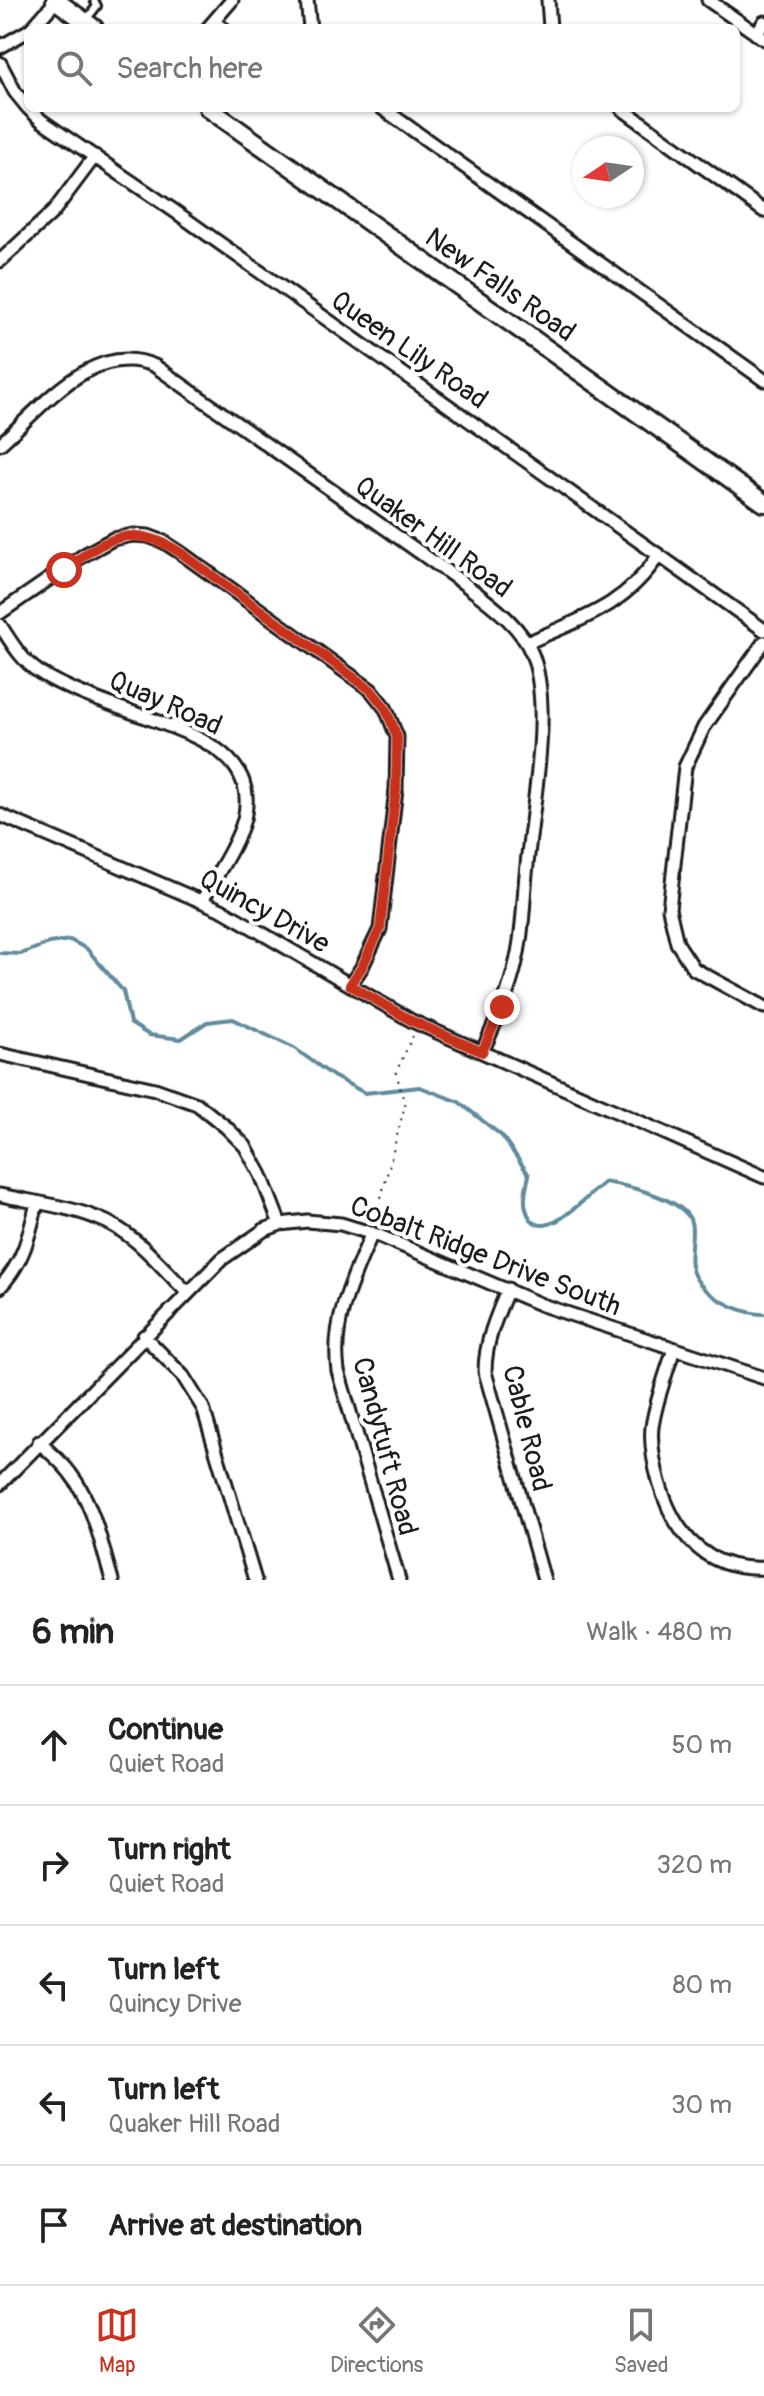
<!DOCTYPE html>
<html lang="en">
<head>
<meta charset="utf-8">
<style>
  body { margin:0; font-family:Pangolin,sans-serif; background:#f2f2f2; color:#222 }
  .compass { position:absolute; left:572px; top:136px; width:72px; height:72px; border-radius:50%; background:#fff; box-shadow:0 2px 6px #0004; rotate:257deg }
  .stop { position:absolute; width:24px; height:24px; margin:-18px; border:6px solid #c8321e; border-radius:50%; background:#fff }
  .stop.end { background:#c8321e; border-color:#fff; box-shadow:0 2px 8px #0008 }
  .list { margin:0; padding:0; list-style:none }
  h2 { display:flex; justify-content:space-between; align-items:center; height:104px; margin:0; padding:0 32px; font-size:34px }
  h2 small { font-size:26px; font-weight:400; color:#767676 }
  .list li { display:grid; grid-template-columns:52px 1fr auto; gap:24px; align-items:center; box-sizing:border-box; height:120px; padding:0 32px; border-top:2px solid #e0e0e0 }
  .list b { display:block; font-size:30px; white-space:nowrap }
  .list p { margin:0; font-size:26px; white-space:nowrap; color:#767676 }
  .list em { font-size:26px; font-style:normal; color:#767676 }
  .icon { flex:none; width:44px; height:44px; fill:none; stroke:currentColor; stroke-width:2; stroke-linecap:round; stroke-linejoin:round }
  .map { position:relative; flex:none; width:764px; height:1580px; overflow:hidden }
  .search { position:absolute; background:#fff; box-shadow:0 2px 6px #0004; left:24px; right:24px; top:24px; height:88px; display:flex; align-items:center; gap:20px; box-sizing:border-box; padding:0 28px; border-radius:12px; color:#767676; font-size:30px }
  .sheet { height:704px; background:#fff }
  nav { display:flex; justify-content:space-around; align-items:center; box-sizing:border-box; height:112px; border-top:2px solid #e0e0e0; background:#fff; font-size:22px; color:#767676 }
  nav a { display:grid; justify-items:center; gap:4px }
  nav .on { color:#c8321e }
  .map>svg:first-child { display:block }
  .lines { fill:none; stroke-linecap:round; stroke-linejoin:round }
  .stream { stroke:#608b9b; stroke-width:4 }
  .service-casing { stroke:#1c1c1c; stroke-width:12 }
  .minor-casing { stroke:#1c1c1c; stroke-width:17 }
  .secondary-casing { stroke:#1c1c1c; stroke-width:22 }
  .path { stroke:#1c1c1c; stroke-width:2; stroke-dasharray:2 6; stroke-linecap:butt }
  .service { stroke:#fff; stroke-width:6 }
  .minor { stroke:#fff; stroke-width:11 }
  .secondary { stroke:#fff; stroke-width:16 }
  .route { stroke:#c8321e; stroke-width:10 }
  .labels { text-anchor:middle; stroke-width:8; stroke-linejoin:round; paint-order:stroke }
  .street-label { font-size:28px; fill:#1c1c1c; stroke:#fff }
</style>
</head>
<body>
<div class="map">
<svg width="764" height="1580" viewBox="0 0 764 1580">
  <rect width="100%" height="100%" fill="#fff"/>
  <filter id="ink" filterUnits="userSpaceOnUse"><feTurbulence type="fractalNoise" baseFrequency=".0125" numOctaves="2"/><feDisplacementMap in="SourceGraphic" scale="16" xChannelSelector="R" yChannelSelector="G"/><feConvolveMatrix kernelMatrix="1 2 1 2 8 2 1 2 1" color-interpolation-filters="sRGB"/></filter>
  <g filter="url(#ink)">
    <g class="lines">
      <path class="stream" d="M0,953L21,954L49,943L70,940L87,949L123,991L130,1023L149,1035L181,1039L207,1022L233,1019L294,1048L333,1076L365,1093L420,1087L459,1102L502,1136L529,1175C526,1189 521,1204 530,1218C547,1243 588,1194 605,1182C628,1186 676,1197 689,1217C696,1229 688,1252 691,1266C696,1293 739,1314 764,1314"/>
      <g class="service-casing">
        <path id="service" d="M215,20L227,28
          M85,21L97,6L94,0"/>
      </g>
      <g class="minor-casing">
        <path id="minor" d="M307,0L310,28
          M548,0L550,28
          M708,0L764,39
          M32,28L56,1
          M208,28L232,0
          M756,34L764,22
          M0,47L28,31
          M0,63L15,92L28,108
          M28,108L42,121L173,210L764,630
          M382,108L764,380
          M621,108L764,211
          M0,261L53,212L95,156
          M0,444C42,408 93,339 155,366L466,585C490,604 520,624 532,654C553,707 532,807 527,865C523,897 524,931 516,962C509,994 495,1023 482,1052
          M0,613L84,555L113,539L133,535L148,536L164,542L181,553L371,690L386,709L397,737L396,789L380,929L362,967L350,985
          M0,625C11,642 22,661 39,672C68,691 118,707 151,719C196,736 259,756 244,819C237,845 215,877 202,901
          M764,642L704,727L685,767L669,909L677,943L694,969L764,1007
          M527,643C582,618 623,608 659,555
          M0,815L224,911L412,1021L764,1177
          M0,1054L155,1089L197,1104L226,1127L245,1146L261,1175L280,1224
          M0,1195C32,1202 67,1206 97,1218C134,1231 161,1267 188,1293
          M372,1233C353,1278 331,1321 338,1371L399,1580
          M0,1287C24,1262 29,1235 37,1203
          M508,1289C496,1317 485,1342 485,1372L544,1580
          M144,1336L183,1376L203,1408L255,1580
          M674,1349C666,1374 656,1400 652,1427C650,1446 654,1464 659,1482C674,1534 706,1571 764,1568
          M39,1442C49,1452 62,1462 70,1473C94,1504 101,1544 112,1580
          M0,1484L222,1259L264,1230L280,1224L307,1221L341,1224L377,1235L542,1305L764,1378"/>
      </g>
      <g class="secondary-casing">
        <path id="secondary" d="M55,0L94,28
          M208,108L764,503"/>
      </g>
      <path class="path" d="M375,1221L405,1105L396,1072L413,1036"/>
      <use href="#service" class="service"/>
      <use href="#minor" class="minor"/>
      <use href="#secondary" class="secondary"/>
    </g>
  </g>
  <g class="lines" filter="url(#ink)">
    <path class="route" d="M64,570C107,538 131,521 181,553L371,690L386,709L397,737L396,789L380,929L362,967L350,985L412,1021L482,1052L502,1007"/>
  </g>
  <g class="labels">
    <g class="street-label">
      <text transform="translate(501 284) rotate(35)" y="10">New Falls Road</text>
      <text transform="translate(410 349) rotate(35)" y="10">Queen Lily Road</text>
      <text transform="translate(434 536) rotate(36)" y="10">Quaker Hill Road</text>
      <text transform="translate(166 702) rotate(24)" y="10">Quay Road</text>
      <text transform="translate(265 910) rotate(29)" y="10">Quincy Drive</text>
      <text transform="translate(486 1255) rotate(21)" y="10">Cobalt Ridge Drive South</text>
      <text transform="translate(528 1428) rotate(76)" y="10">Cable Road</text>
      <text transform="translate(386 1446) rotate(75)" y="10">Candytuft Road</text>
    </g>
  </g>
</svg>
<svg class="compass" viewBox="-18 -18 36 36"><path d="M0-13l5 13h-10z" fill="#e53935"/><path d="M0 13l5-13h-10z" fill="#767676"/></svg>
<div class="stop" style="left:64px;top:570px"></div>
<div class="stop end" style="left:502px;top:1007px"></div>
<div class="search"><svg class="icon" aria-label="search" viewBox="0 0 24 24"><circle cx="10" cy="10" r="6"/><path d="M15 15l6 6"/></svg>Search here</div>
</div>
<section class="sheet">
<h2>6 min<small>Walk · 480 m</small></h2>
<ul class="list">
<li><svg class="icon" aria-label="ahead" viewBox="0 0 24 24"><path d="M12 20V5M6 11l6-6 6 6"/></svg><div><b>Continue</b><p>Quiet Road</p></div><em>50 m</em></li>
<li><svg class="icon" aria-label="right" viewBox="0 0 24 24"><path d="M7 20v-9h11M14 6l5 5-5 5"/></svg><div><b>Turn right</b><p>Quiet Road</p></div><em>320 m</em></li>
<li><svg class="icon" aria-label="left" viewBox="0 0 24 24"><path d="M17 20v-9H6M10 6l-5 5 5 5"/></svg><div><b>Turn left</b><p>Quincy Drive</p></div><em>80 m</em></li>
<li><svg class="icon" aria-label="left" viewBox="0 0 24 24"><path d="M17 20v-9H6M10 6l-5 5 5 5"/></svg><div><b>Turn left</b><p>Quaker Hill Road</p></div><em>30 m</em></li>
<li><svg class="icon" aria-label="arrive" viewBox="0 0 24 24"><path d="M6 21V4h12l-3 4 3 4H6"/></svg><div><b>Arrive at destination</b></div></li>
</ul>
</section>
<nav>
<a class="on"><svg class="icon" aria-label="map" viewBox="0 0 24 24"><path d="M3 6l6-2 6 2 6-2v14l-6 2-6-2-6 2zM9 4v14M15 6v14"/></svg>Map</a>
<a><svg class="icon" aria-label="directions" viewBox="0 0 24 24"><path d="M12 3l9 9-9 9-9-9zM9 14v-3h6M13 9l2 2-2 2"/></svg>Directions</a>
<a><svg class="icon" aria-label="saved" viewBox="0 0 24 24"><path d="M7 4h10v16l-5-4-5 4z"/></svg>Saved</a>
</nav>
</body>
</html>
